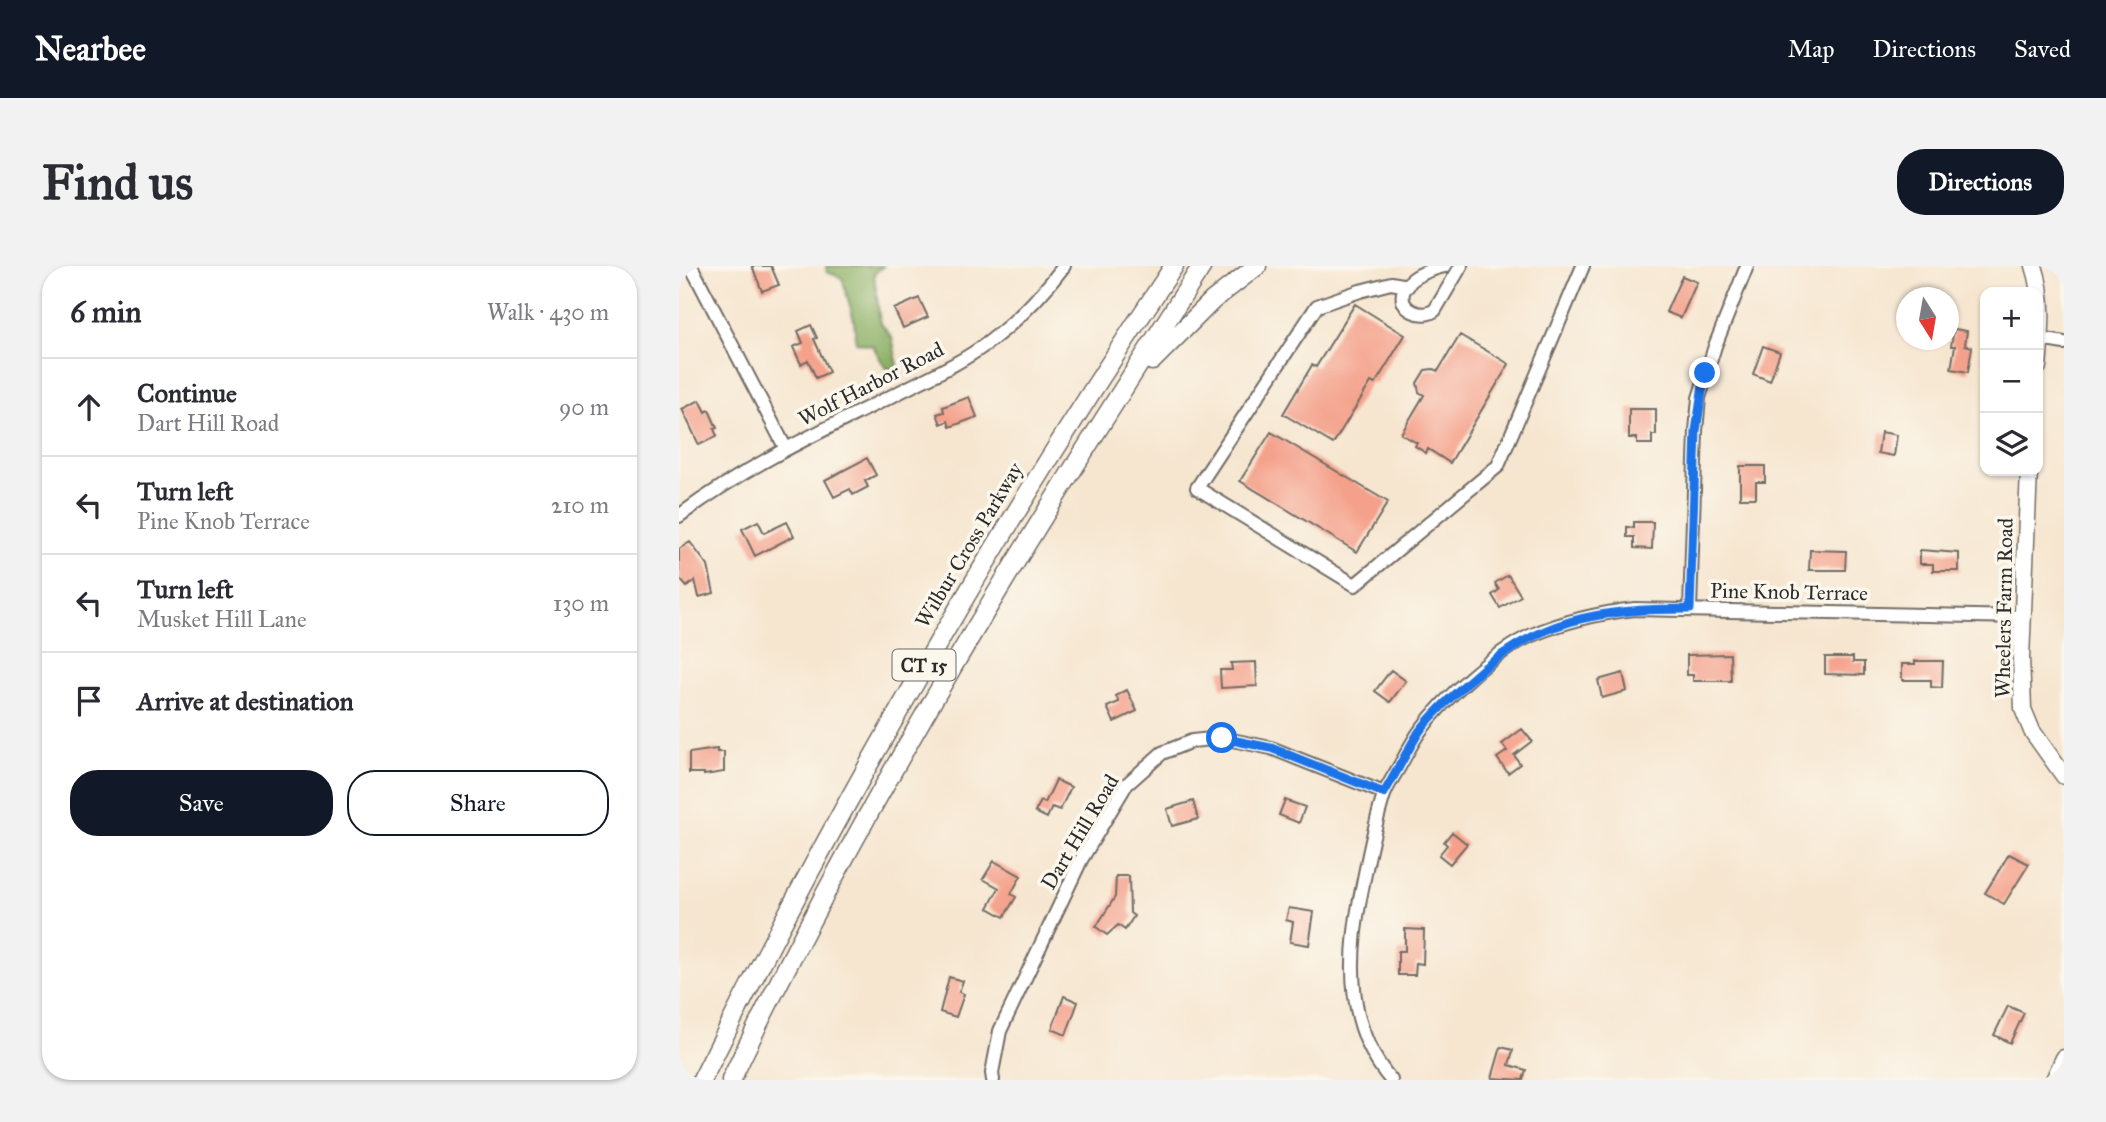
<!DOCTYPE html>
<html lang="en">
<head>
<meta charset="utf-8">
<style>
  body { margin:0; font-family:"IM FELL Great Primer",serif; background:#f2f2f3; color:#2b2b33 }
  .controls { position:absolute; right:21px; top:21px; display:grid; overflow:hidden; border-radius:14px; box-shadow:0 2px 5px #0004 }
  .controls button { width:63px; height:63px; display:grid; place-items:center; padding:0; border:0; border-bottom:2px solid #e1e1e2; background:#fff; color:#2b2b33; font:35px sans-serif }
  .compass { position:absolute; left:1217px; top:21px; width:63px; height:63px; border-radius:50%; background:#fff; box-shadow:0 2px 5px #0004; rotate:169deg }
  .stop { position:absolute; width:21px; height:21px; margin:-16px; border:5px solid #1a73e8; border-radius:50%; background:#fff }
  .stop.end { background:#1a73e8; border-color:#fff; box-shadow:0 2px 7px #0008 }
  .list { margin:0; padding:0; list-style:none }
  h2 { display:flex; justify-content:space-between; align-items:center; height:91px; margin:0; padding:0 28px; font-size:30px }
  h2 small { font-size:23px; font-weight:400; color:#7c7c81 }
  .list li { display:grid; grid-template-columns:46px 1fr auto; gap:21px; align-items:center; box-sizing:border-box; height:98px; padding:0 28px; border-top:2px solid #e1e1e2 }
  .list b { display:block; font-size:26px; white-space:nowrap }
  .list p { margin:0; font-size:23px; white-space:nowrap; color:#7c7c81 }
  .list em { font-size:23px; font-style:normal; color:#7c7c81 }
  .actions { display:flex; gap:14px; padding:21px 28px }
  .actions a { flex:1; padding:16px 0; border:2px solid #111827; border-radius:28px; text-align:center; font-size:24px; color:#111827 }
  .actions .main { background:#111827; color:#fff }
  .icon { flex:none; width:38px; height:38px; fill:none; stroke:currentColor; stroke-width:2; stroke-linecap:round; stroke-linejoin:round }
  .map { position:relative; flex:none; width:1385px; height:814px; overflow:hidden; border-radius:28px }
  header { display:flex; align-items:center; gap:42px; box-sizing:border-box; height:98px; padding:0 35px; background:#111827; color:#fff }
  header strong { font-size:33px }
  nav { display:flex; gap:38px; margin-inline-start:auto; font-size:24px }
  .intro { display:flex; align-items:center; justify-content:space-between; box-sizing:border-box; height:168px; padding:0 42px }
  h1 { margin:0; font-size:49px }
  .button { padding:18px 32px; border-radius:28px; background:#111827; color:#fff; font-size:24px; font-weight:700 }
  main { display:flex; gap:42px; padding:0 42px }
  aside { flex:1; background:#fff; border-radius:28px; box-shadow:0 2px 5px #0004 }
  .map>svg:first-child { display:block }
  .forest { fill:#8bb065; stroke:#5b6e48; stroke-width:2 }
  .building { fill:#f4a08a }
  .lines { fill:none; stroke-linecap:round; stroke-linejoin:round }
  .minor-casing { stroke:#726c65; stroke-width:16 }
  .major-casing { stroke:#726c65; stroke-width:19 }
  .highway-casing { stroke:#726c65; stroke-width:21 }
  .minor { stroke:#fff; stroke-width:12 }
  .major { stroke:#fff; stroke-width:16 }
  .highway { stroke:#fff; stroke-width:18 }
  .route { stroke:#1a73e8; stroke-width:9 }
  .labels { text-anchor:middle; stroke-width:7; stroke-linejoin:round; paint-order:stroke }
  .shield { fill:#fbf7ec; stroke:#696865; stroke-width:2 }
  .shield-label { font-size:19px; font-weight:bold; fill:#2b2b2b }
  .street-label { font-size:21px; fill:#2b2b2b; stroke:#fbf7ec }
</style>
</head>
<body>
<header>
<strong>Nearbee</strong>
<nav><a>Map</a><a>Directions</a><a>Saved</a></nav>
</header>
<div class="intro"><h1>Find us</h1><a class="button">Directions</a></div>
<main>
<aside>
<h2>6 min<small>Walk · 430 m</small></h2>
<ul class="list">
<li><svg class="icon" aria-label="ahead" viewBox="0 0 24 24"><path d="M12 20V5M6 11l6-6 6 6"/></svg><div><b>Continue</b><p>Dart Hill Road</p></div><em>90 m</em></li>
<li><svg class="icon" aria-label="left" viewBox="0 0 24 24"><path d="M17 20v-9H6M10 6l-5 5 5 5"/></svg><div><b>Turn left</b><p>Pine Knob Terrace</p></div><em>210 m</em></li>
<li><svg class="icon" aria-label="left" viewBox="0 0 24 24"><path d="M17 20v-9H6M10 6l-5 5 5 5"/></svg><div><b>Turn left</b><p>Musket Hill Lane</p></div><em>130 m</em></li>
<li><svg class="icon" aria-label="arrive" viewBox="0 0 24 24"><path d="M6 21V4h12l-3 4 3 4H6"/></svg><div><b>Arrive at destination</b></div></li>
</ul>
<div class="actions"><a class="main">Save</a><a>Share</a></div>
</aside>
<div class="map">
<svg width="1385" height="814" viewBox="0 0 1385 814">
  <rect width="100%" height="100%" fill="#fbf7ec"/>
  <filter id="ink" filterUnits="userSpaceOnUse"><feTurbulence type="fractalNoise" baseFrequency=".0143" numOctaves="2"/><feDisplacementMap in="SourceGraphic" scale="14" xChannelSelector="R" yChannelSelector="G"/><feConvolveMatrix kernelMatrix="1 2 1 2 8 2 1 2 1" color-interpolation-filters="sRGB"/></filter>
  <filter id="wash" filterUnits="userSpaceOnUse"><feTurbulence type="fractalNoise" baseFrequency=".00686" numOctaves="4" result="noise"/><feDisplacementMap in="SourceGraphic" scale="28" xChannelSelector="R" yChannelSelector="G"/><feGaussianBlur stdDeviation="1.57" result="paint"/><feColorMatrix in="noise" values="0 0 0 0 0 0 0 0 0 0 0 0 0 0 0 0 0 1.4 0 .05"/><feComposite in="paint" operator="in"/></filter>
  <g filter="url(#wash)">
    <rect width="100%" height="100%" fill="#f6e6d0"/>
    <path class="forest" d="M147,0H204L195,8L201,56L213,72L219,100L212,104L206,101L194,80L177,76L175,54L163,12L148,6Z"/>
    <g id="blocks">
      <path class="building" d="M73,0H92L100,19L83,25Z
        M1003,10L1018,16L1002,52L987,46Z
        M240,32L249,51L224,62L215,43Z
        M676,38L726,69L696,118L692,116L654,178L604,148L633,99L637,101Z
        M132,59L138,72L135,73L150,106L137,112L129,94L122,98L114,81L124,77L119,65Z
        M1275,63L1288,65L1286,79L1293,81L1289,106L1272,103L1276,80H1272Z
        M781,69L830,98L771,197L749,183L747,187L736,180L738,177L722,168L745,129L740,126L738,117L746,104L754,103L759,105Z
        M1084,80L1101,86L1091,115L1074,108Z
        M290,131L298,151L271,161L269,155L262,158L258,148L265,146L264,141Z
        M21,134L27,146L30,144L38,162L35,163L38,170L20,179L3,143Z
        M950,143H977V169H973V178H958V172H950Z
        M592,166L709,236L678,286L561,215Z
        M1202,166L1218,169L1215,190L1199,187Z
        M188,192L197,209L186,215L189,221L174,229L171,223L155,231L146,214Z
        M1061,200H1086V216H1077V232H1061Z
        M79,255L85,267L108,256L115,270L76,290L63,263Z
        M955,256H974L973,283L955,282V271H948V261L955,262Z
        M11,276L29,300L35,327L20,331L16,314L8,321L0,312V283Z
        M1131,284L1167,285L1166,304H1130Z
        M1241,284L1280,287V305H1254V298H1241Z
        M829,309L842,330L821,342L813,329L820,324L816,317Z
        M1051,388L1052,415H1014V409H1008V389Z
        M1146,391H1174V396H1185V409L1146,408Z
        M1236,395H1264L1263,422L1252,421V414H1223V398H1236Z
        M577,396L578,420L542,422L541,404H553L552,397Z
        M712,404L727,415L711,436L696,425Z
        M944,407L948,425L923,432L919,414Z
        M448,424L458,445L435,456L428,441L440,436L437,430Z
        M843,463L853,475L835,489L841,498L829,507L818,492L828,485L823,478Z
        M38,483V486H45V506L25,509V507H10V487Z
        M377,514L392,521L381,544L373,541L368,552L356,546L362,535L366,537Z
        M606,534L626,541L620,557L600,549Z
        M514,535L519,553L493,560L488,543Z
        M773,566L788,578L771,598L760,589L768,579L765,576Z
        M1330,588L1350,598L1325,638L1306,627Z
        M315,595L342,610L332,628L337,631L325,651L309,642L320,622L304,613Z
        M437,610H450L451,647L455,650L446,664L439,659L428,669L417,661L436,631Z
        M610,642L635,646L630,679L611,676L614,656L607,654Z
        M726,663L745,664L744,698L737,697L736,709H719V685H726Z
        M270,711L284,715L280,726L285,728L277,751L261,746Z
        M385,730L399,736L387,769L373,763Z
        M1329,740L1345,747L1331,777L1315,769Z
        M822,781L834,784L830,799L847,804L844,814L813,812Z"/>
    </g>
  </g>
  <g filter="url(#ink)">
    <use href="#blocks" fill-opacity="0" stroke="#726c65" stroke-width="2"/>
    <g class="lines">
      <g class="minor-casing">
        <path id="minor" d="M12,0L107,183
          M766,0C752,3 728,11 724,27C720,45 745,53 756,44L782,0
          M729,20L712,17L681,25L638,40L518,222L676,319L819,200L904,0
          M1361,73L1385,77
          M0,250C65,201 140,166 213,130C246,113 281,98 310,76C338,55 364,28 385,0
          M1011,343L1017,165L1020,132L1036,80L1068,0
          M314,814L313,807L321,765L402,594L447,519L483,487L513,475L543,472L592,482L705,527
          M712,814C668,763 669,695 681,633C688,598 694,563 705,529C708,520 715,510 720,501C727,489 733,476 741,465C765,432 817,385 853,369C886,355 921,347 956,343L1343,351"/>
      </g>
      <g class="major-casing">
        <path id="major" d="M1355,0C1366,32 1362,68 1359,101
          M1350,205L1342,392L1344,443L1353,465L1385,510
          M1375,814L1385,792"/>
      </g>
      <g class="highway-casing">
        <path id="highway" d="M473,95L534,34L578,0
          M23,814C163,533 320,261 495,0
          M52,814C187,531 353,263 523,0"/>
      </g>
      <use href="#minor" class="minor"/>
      <use href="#major" class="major"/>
      <use href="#highway" class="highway"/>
    </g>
  </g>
  <g class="lines" filter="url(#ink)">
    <path class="route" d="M543,472L592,482L705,527C717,507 728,485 740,466C753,448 772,431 789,416C859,352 919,343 1011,343L1017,165L1026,107"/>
  </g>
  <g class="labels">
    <rect class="shield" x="213.5" y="383.5" width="63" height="31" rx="5"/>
    <g class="shield-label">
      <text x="245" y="406">CT 15</text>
    </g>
    <g class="street-label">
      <text transform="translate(192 118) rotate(-27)" y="7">Wolf Harbor Road</text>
      <text transform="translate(290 279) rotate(-59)" y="7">Wilbur Cross Parkway</text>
      <text transform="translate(1110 326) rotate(1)" y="7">Pine Knob Terrace</text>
      <text transform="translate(1325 342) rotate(-89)" y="7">Wheelers Farm Road</text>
      <text transform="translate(401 566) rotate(-59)" y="7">Dart Hill Road</text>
    </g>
  </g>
</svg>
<div class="controls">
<button>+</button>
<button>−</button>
<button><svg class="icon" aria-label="layers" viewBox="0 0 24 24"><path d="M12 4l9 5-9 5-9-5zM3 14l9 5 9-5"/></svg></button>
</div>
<svg class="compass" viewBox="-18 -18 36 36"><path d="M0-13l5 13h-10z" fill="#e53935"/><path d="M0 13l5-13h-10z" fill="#7c7c81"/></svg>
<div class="stop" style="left:543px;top:472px"></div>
<div class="stop end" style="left:1026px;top:107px"></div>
</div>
</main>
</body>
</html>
